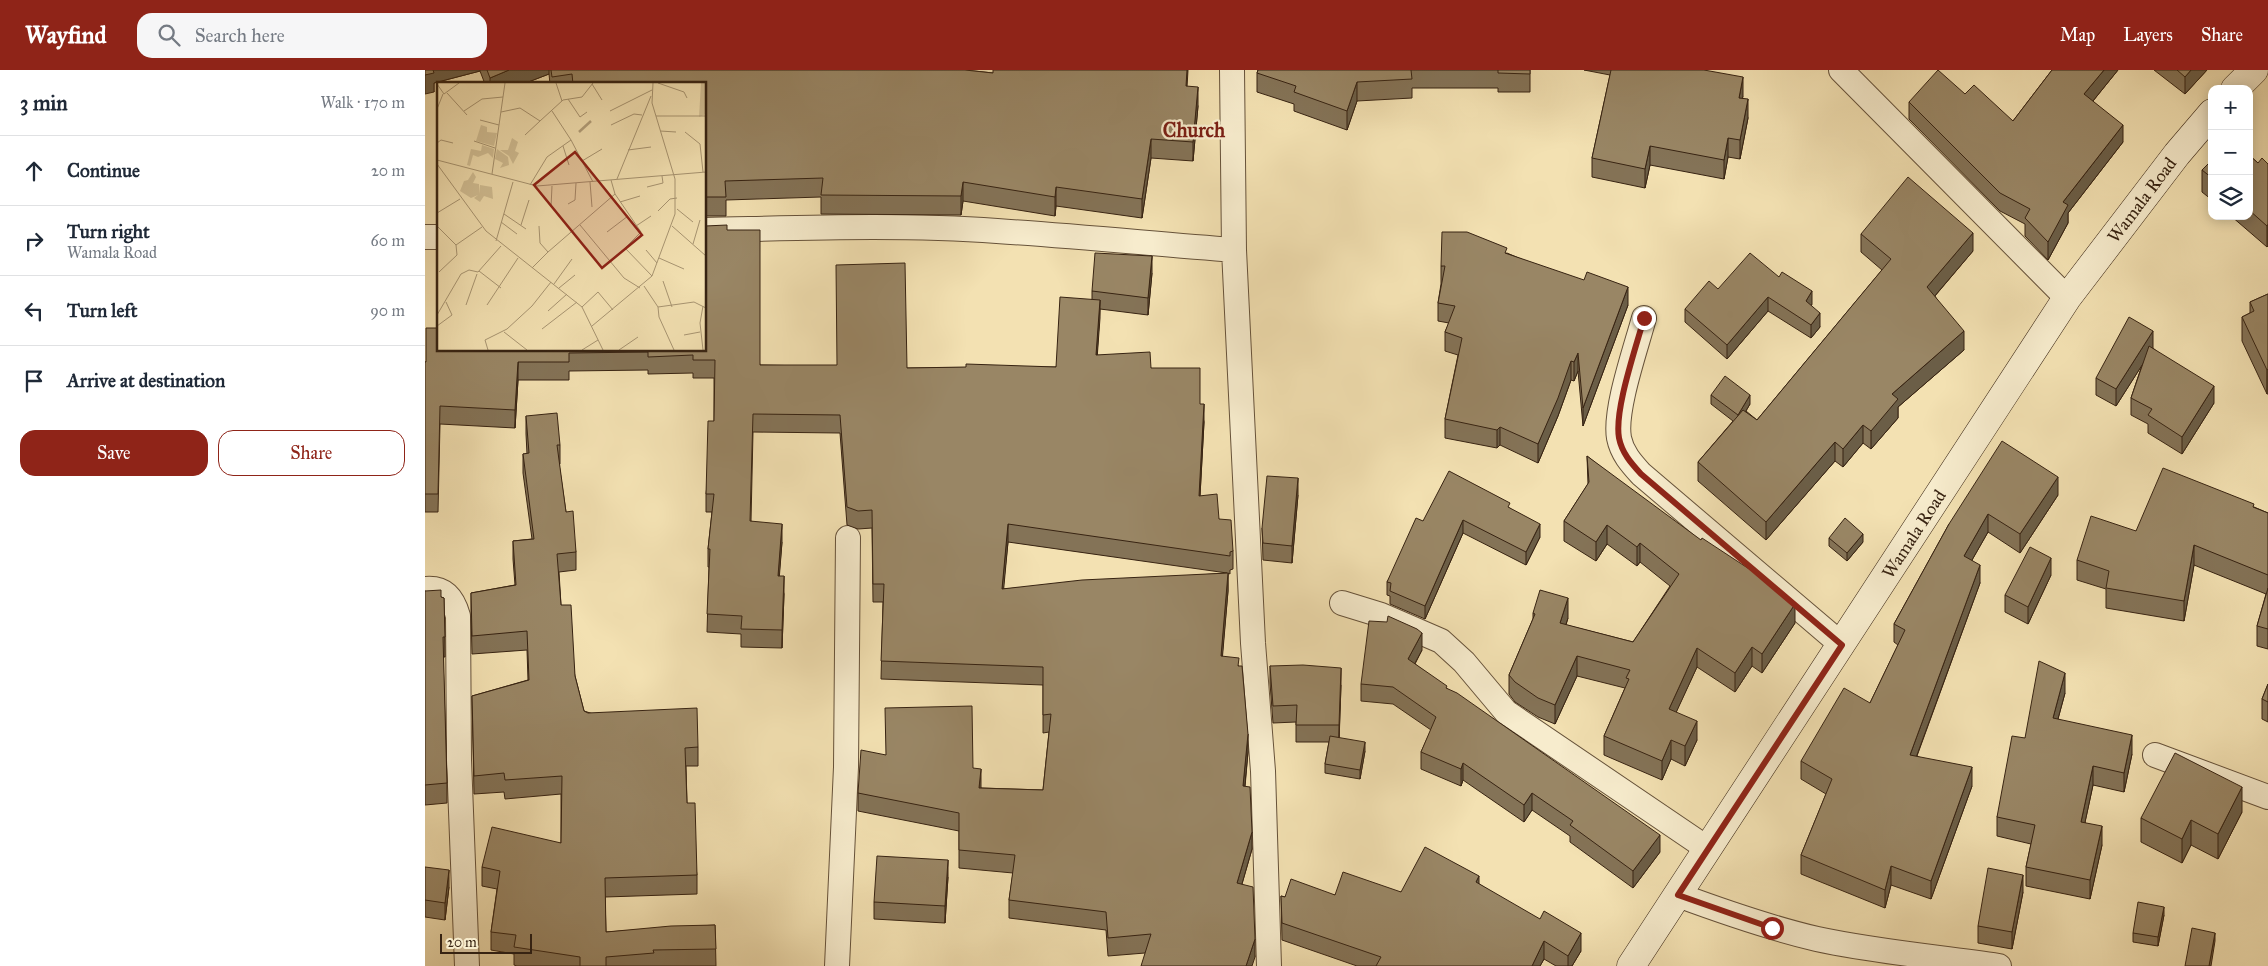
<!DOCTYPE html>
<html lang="en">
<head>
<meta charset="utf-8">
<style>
  body { margin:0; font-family:"IM FELL Great Primer",serif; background:#f6f6f7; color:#1f2937 }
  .controls { position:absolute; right:15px; top:15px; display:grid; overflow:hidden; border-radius:10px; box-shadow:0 2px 12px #0003 }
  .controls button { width:45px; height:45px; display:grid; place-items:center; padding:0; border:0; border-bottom:1px solid #e0e1e3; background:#fff; color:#1f2937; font:25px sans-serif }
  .scale { position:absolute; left:15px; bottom:12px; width:92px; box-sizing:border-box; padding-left:5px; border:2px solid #372312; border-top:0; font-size:14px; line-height:18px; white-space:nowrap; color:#372312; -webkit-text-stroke:4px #f7eccd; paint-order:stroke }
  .stop { position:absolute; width:15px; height:15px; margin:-11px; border:4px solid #8f2418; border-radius:50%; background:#fff }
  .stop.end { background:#8f2418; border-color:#fff; box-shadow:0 1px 5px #0008 }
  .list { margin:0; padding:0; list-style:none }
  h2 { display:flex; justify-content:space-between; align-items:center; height:65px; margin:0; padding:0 20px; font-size:21px }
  h2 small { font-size:16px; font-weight:400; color:#747a83 }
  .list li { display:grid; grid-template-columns:32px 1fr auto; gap:15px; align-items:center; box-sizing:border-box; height:70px; padding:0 20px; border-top:1px solid #e0e1e3 }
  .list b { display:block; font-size:19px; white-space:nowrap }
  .list p { margin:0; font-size:16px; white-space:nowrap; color:#747a83 }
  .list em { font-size:16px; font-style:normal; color:#747a83 }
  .actions { display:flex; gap:10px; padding:15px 20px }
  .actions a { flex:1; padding:11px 0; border:1px solid #8f2418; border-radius:15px; text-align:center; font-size:18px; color:#8f2418 }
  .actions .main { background:#8f2418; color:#fff }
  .icon { flex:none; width:28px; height:28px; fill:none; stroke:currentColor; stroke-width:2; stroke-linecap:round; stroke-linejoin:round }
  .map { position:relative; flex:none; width:1843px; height:896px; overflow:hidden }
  header { display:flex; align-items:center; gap:30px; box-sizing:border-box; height:70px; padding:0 25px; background:#8f2418; color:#fff }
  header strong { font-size:24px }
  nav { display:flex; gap:28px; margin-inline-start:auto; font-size:18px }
  .search { width:350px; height:45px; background:#f6f6f7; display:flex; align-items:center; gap:12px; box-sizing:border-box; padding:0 18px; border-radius:15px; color:#747a83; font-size:19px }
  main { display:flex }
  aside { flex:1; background:#fff }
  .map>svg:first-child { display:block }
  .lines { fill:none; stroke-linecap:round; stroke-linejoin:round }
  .street-casing { stroke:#66523a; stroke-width:26 }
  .secondary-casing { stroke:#372312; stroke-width:29 }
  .street { stroke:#f7eccd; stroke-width:24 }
  .secondary { stroke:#f7eccd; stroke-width:28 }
  .wall { fill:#847357; stroke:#372312; fill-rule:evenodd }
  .shaded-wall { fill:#6b5e47; stroke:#372312 }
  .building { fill:#998665; stroke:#372312 }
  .route { stroke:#8f2418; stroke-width:6 }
  .labels { text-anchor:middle; stroke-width:4.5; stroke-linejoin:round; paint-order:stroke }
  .street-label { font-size:18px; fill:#372312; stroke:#f7eccd }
  .quarter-label { font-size:20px; font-weight:bold; fill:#7a1f14; stroke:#f7eccd }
  .inset-river { fill:none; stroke:#b3a07c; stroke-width:2.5 }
  .inset-road { fill:none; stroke:#a89572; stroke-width:1 }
  .view { fill:#8f2418; fill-opacity:0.15; stroke:#8f2418; stroke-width:2.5 }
  .inset-edge { fill:none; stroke:#372312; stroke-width:2.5 }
</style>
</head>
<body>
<header>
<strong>Wayfind</strong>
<div class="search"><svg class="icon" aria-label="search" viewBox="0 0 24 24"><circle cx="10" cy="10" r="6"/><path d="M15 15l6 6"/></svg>Search here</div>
<nav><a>Map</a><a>Layers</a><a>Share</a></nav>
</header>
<main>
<aside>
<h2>3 min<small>Walk · 170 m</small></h2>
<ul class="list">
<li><svg class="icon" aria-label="ahead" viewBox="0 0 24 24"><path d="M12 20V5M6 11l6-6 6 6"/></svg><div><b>Continue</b></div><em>20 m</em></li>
<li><svg class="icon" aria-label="right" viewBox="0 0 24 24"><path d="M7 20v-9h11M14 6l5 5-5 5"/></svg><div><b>Turn right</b><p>Wamala Road</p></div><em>60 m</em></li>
<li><svg class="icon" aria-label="left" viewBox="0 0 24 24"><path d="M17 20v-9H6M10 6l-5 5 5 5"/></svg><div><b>Turn left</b></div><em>90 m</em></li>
<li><svg class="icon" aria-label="arrive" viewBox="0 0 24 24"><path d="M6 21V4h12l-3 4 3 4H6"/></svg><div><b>Arrive at destination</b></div></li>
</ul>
<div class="actions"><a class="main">Save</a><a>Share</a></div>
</aside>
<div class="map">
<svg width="1843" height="896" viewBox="0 0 1843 896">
  <rect width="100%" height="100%" fill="#f3e1b2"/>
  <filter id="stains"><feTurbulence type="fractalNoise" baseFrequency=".004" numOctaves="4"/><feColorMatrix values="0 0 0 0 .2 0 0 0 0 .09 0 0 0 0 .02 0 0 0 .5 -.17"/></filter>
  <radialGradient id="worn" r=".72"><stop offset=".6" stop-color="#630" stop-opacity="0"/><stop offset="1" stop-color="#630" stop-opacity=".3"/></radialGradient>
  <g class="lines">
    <g class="street-casing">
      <path id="street" d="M807,0L809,180L828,573L838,701L844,896
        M1416,0L1642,228
        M280,160C377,158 475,154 572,161C651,166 730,174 809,180
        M0,167H14
        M1219,248C1211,278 1189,340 1194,368C1197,383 1206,393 1216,404L1417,575
        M0,519C20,517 28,528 33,546L34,690L42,896
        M917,533L956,545L1016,571L1039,592L1081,642L1283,779
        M1730,685L1843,727
        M1253,825C1299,842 1345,858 1392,869C1452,882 1513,887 1574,896
        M412,896L421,697L423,468"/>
    </g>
    <g class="secondary-casing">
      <path id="secondary" d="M1810,19L1829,0
        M1206,896L1642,228L1752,84L1787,43"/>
    </g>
    <use href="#street" class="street"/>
    <use href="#secondary" class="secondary"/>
  </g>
  <path class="wall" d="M0,0H540L568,3L762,16L773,36L768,91L726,88L717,148L631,136L630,146L538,131L536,145L396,144V127L301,130V146H280V14H125L124,4L98,14H60L55,1L9,13V22Z
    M833,0H1105V22H1073V18H987V28L932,31L922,60L869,41V34L832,22V3Z
    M1159,0H1279L1318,26L1317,28L1323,48L1315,89L1303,87L1299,109L1225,95L1220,118L1167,107V88L1185,5Z
    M1627,0H1693L1668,31L1698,72L1643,143V153L1623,190L1600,166V154L1575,141L1484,49V32L1540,24L1588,51Z
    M1729,0H1782L1760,24Z
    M1824,85L1833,93L1843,94V176L1842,177L1806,146H1824Z
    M1787,90V130L1777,122V100Z
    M302,160L335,295L482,298L631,297L667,229V221L727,203L723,245L675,239L672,285L726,298L775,334L779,352L775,426L794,449L808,481V499L805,500V504L803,503V521L797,587L814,596L823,682L820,717L827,779L817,814L830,887L720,883L683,886L681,860L584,848V830L588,803L534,798V761L433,741V723L461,685L548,698L556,718L618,720L624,662L618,663V615L456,609L458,532H448L447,458L433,459L422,455L415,363L328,362L326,451L357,472L354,506L359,524L357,578L316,577V564L282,562L284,497H283V479L287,442H281V424L289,351V308H268V303L223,304V300L144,301V310H93L90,358L15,354L13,442H0V292H1L14,258L280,280ZM583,472L802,503L578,519Z
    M1436,164L1548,181L1510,226L1539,280L1473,337V348L1446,379L1438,373L1418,397L1410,391L1341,470L1273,411V392L1308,351L1286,334V325L1325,334L1321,341L1332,350L1457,200L1436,182Z
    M1082,183L1203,235L1158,356L1153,301L1149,311L1146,310L1133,346L1113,393L1075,375L1072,378L1020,368V349L1033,285L1020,281V262L1024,253L1013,251V233L1016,214V196Z
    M1354,207L1387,234L1386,236L1395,257L1386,268L1343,241L1302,289L1260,252V239L1293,219Z
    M1843,224L1842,324L1817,271V247L1825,243V232Z
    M1728,278L1789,333L1757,384L1723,363V354L1706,345V328L1717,295L1691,336L1671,325V308Z
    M101,346L135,375V394H134L141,442L151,482V500L134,502L136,535L150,606L159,641L273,677V696H261L262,733L272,805V824L180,827L181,862L290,855L291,896H92L89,895V884L66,880V862L72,819L57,816V797L136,773V724L80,729L79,722L49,724L47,626L103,610L102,580L47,584L46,541V523L90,515L88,489V471L107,469L98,403V384H102L101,364Z
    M1162,386L1370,553L1337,603L1327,596L1310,622L1272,597L1251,642L1272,670L1260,696L1246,689L1237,710L1179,685V666L1200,618L1152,606L1130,654L1113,647L1090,632L1084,624V605L1108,549V543L1143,548L1141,555L1208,572L1245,516L1215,492L1212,496L1182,474L1171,491L1139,471V451L1163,414Z
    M873,425L867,493L838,490L837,458Z
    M1633,425L1595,483L1563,462L1547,490L1555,513L1492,686L1547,716L1506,829L1466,815L1460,838L1376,804V785L1401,724L1376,709V691L1445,633L1473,575L1469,572V554L1524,454Z
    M1829,437L1843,443V579L1832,576V556L1841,524L1769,495L1759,551L1681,538V519L1652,510V490L1711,461Z
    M1085,438L1115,467L1101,495L1038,463L1000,549L965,534V526L962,525V512L998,451Z
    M1404,468L1438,472L1422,491L1404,476Z
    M1626,505L1603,554L1580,542V525Z
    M0,521L19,528L20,587H18L22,713V733L0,735Z
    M997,580L990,594L1235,782L1208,818L1145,772V766L1107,740L1099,752L1038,710L1036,716L996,699V682L1006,660L968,634L936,631V614Z
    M845,596L916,615L914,668L940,681L935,709L900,703V694L904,672H871V652L848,653L845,613Z
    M1843,614V652L1837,649V629Z
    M1640,623L1633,649L1707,684L1699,722L1668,715L1660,752L1677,775L1665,829L1601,816V797L1606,774L1572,766V747L1600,668Z
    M1817,742L1793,789L1766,775L1757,793L1716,772V748Z
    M0,797L24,817L20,850L0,847Z
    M523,807L520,853L449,849V832Z
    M1054,814L1156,881L1147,896H1131L1119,889L1115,896H932L857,870L856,826L860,827L976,822Z
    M1598,822L1587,879L1553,873V856Z
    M1739,845L1733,876L1708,872V863Z"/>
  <path class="shaded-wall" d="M7,0H55V1L9,13V22L0,24V5Z
    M84,0H124V4L98,14H65V8Z
    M762,0H763L761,35V16Z
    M1679,0H1693L1659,42V24Z
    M1766,0H1782L1760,24V7Z
    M1318,7V26L1314,47V28Z
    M932,12V31L922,60V41Z
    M773,17V36L768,91V72Z
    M1323,29V48L1315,89V70Z
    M1698,55V72L1643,143V153L1623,190V172L1638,132Z
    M1303,68V87L1299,109V90Z
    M726,69V88L717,148V129Z
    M1225,76V95L1220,118V99Z
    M538,112V131L536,145V126Z
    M631,117V136L630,146V127Z
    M1843,154V176L1842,177V156Z
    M1548,163V181L1502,235V217Z
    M727,186V203L723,245V228Z
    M1203,217V235L1158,356V338Z
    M1387,221V234L1381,244V231Z
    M1343,227V241L1302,289V275Z
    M675,230V248L671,303V285Z
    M1395,243V257L1386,268V255Z
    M1539,261V280L1473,337V348L1446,379V361L1467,324Z
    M1728,261V278L1691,336V319Z
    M1153,283V301L1149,311V292Z
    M1146,291V310L1133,346L1113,393V374Z
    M93,292V310L90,358V340Z
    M1843,299V324H1842V300Z
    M1789,316V333L1757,384V367Z
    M1325,325V334L1313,354V345Z
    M779,334V352L774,444V426Z
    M1438,355V373L1418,397V379Z
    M1075,357V375L1072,378V360Z
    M1410,372V391L1341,470V452Z
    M1633,407V425L1595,483V464Z
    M873,408V425L867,493V476Z
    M1563,444V462L1539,504V486Z
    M1038,450V463L1000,549V536Z
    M357,454V472L353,524V506Z
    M583,454V472L577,537V519Z
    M1115,454V467L1101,495V482Z
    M1182,455V474L1171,491V472Z
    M1438,464V472L1422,491V483Z
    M1215,473V492L1212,496V477Z
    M1769,475V495L1759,551V531Z
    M1626,488V505L1603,554V537Z
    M1555,495V513L1485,704V685Z
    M803,503V521L796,604V586Z
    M359,506V524L357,578V560Z
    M1143,528V548L1135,572V553Z
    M1370,534V553L1337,603V584Z
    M997,563V580L983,606V589Z
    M1327,577V596L1310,622V603Z
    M1272,578V597L1244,658V639Z
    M1152,586V606L1130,654V635Z
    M916,598V615L914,673V655Z
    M1640,603V623L1628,667V648Z
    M1272,651V670L1260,696V676Z
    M823,664V682L818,734V716Z
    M1707,665V684L1699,722V703Z
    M1246,670V689L1237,710V691Z
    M940,672V681L935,709V700Z
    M1038,693V710L1036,716V699Z
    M1668,696V715L1656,771V752Z
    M1547,697V716L1506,829V811Z
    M556,699V717L554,736V718Z
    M1817,717V742L1793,789V764Z
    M1107,723V740L1099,752V735Z
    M1766,750V775L1757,793V769Z
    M1677,756V775L1665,829V810Z
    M827,762V779L812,831V813Z
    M1235,765V782L1208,818V801Z
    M523,790V807L520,853V836Z
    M1466,796V815L1460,838V820Z
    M24,800V817L20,850V833Z
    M1598,805V822L1587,879V862Z
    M1054,806V823L1051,812Z
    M1739,837V845L1733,876V867Z
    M1156,863V881L1147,896H1143V886Z
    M1790,863V871L1786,896H1784Z
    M830,869V887L827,896H821Z
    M1119,871V889L1115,896H1107Z"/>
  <path class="building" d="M0,0H8L9,3L0,5Z
    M62,0H84L65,8Z
    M126,0H540L568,3V0H762L761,16L773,17L768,72L726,69L717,129L631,117L630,127L538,112L536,126L396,125L398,108L300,111L301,127H280V14H148L147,4L127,7Z
    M833,0H986L987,9L932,12L922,41L869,22L871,16L832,3Z
    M1073,0H1105V4L1073,3Z
    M1186,0H1279L1318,7L1314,28L1323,29L1315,70L1303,68L1299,90L1225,76L1220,99L1167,88Z
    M1513,0L1540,24L1549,15L1588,51L1627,0H1679L1659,24L1698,55L1638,132L1643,135L1623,172L1600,148L1605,139L1575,123L1484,32Z
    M1752,0H1766L1760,7Z
    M1824,85L1833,93L1837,88L1843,94V154L1842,156L1824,140Z
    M1787,90V108L1777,100Z
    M1483,107L1548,163L1502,217L1539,261L1467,324L1473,329L1446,361L1438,355L1418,379L1410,372L1341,452L1273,392L1318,340L1332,350L1466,189L1436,164Z
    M302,155V160H335V295H412L411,195L480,193L482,298L541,297V294L631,297L635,227L675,230L671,285L725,282L726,298H775V334H779L774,426L792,424L794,449L806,450L808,481L805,482V486L583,454L577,519L657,510L803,503L796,586L814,588L813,596H817L823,664L818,716L825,717L827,762L812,813L828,817L830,869L821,896H716L726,864L683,868L681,842L584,830L590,785L534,780V743L433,723L436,680L461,685L460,638L547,636L548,698L556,699L554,718L618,720L626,644L618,645V597L456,591L459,514H448L447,440L433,441L422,437L415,345L328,344L325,451L357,454L353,506H359L357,560L316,559L317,546L282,544L285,479H283L289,424H281L283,351H289L290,290H268V285L223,287V282L144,283V292H93L90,340L15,336L13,424H0V292H1V258H14V280H280V156Z
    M1017,162H1042L1082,178L1080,183L1159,210L1162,202L1203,217L1158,338L1153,283L1149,292L1146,291L1133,328L1113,374L1075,357L1072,360L1020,349L1037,268L1020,262L1030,236L1013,233L1020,196H1016Z
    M670,183L727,186L723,228L667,221Z
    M1325,183L1354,207L1357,202L1387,221L1381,231L1395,243L1386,255L1343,227L1302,275L1260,239L1284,211L1293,219Z
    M1843,224V299L1842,300L1817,247L1829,241L1825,232Z
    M1704,247L1728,261L1691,319L1671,308Z
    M1724,276L1789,316L1757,367L1723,345L1727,339L1706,328Z
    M1300,306L1325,325L1313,345L1286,325Z
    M132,343L135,375H132L141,442L148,441L151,482L132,484L136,535H146L150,606L159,641L163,643L272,638L273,677L260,678L262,733H270L272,805L180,808L181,862L246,856L290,855L291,879L228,880L229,883L181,887V896H155V887L89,877L91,865L66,862L75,801L57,797L67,757L136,773L137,706L80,710L79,703L49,706L47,626L104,610L102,561L47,566L46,523L91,515L88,471L109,469L98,384L104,383L101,346Z
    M1577,371L1633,407L1595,464L1563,444L1539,486L1555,495L1485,685L1547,697L1506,811L1466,796L1460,820L1376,785L1407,709L1376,691L1419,618L1445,633L1480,560L1469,554L1524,454Z
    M1162,386L1276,470L1277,468L1347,514L1370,534L1337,584L1327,577L1310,603L1272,578L1244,639L1272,651L1260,676L1246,670L1237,691L1179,666L1204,609L1201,608L1205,600L1152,586L1130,635L1113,628L1090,612L1084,605L1110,544L1108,543L1115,520L1143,528L1135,553L1208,572L1254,504L1215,473L1212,477L1182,455L1171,472L1139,451L1164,412Z
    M1738,398L1829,434L1828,437L1843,443V505L1769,475L1759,531L1681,518L1684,501L1652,490L1666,446L1711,461Z
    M1024,401L1085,433L1083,437L1115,454L1101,482L1038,450L1000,536L965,521L966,513L962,512L991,448L998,451Z
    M842,406L873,408L867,476L838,473L837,458Z
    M1420,448L1438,464L1422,483L1404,468Z
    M1605,477L1626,488L1603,537L1580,525Z
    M1843,518V559L1832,556Z
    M16,520V527L19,528L20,567H18L22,713L0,715V521Z
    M963,546L992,559L997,563L983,589L1022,616L1021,618L1032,623L1235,765L1208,801L1145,755L1148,751L1107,723L1099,735L1038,693L1036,699L996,682L1011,647L968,617L936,614L944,551L962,552Z
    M1614,591L1640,603L1628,648L1707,665L1699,703L1668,696L1656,752L1677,756L1665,810L1601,797L1610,755L1572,747L1587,666L1600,668Z
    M878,595L916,598L914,655H871L872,635L848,636L845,596Z
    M1843,614V632L1837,629Z
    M905,666L940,672L935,700L900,694Z
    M1750,683L1817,717L1793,764L1766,750L1757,769L1716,748Z
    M1000,777L1054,806L1051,812L1115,849L1119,841L1156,863L1143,886L1119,871L1107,896H951L956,887L857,853L856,826L860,827L866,809L910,825L918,802L976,822Z
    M452,786L523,790L520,836L449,832Z
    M0,797L24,800L20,833L0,830Z
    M1563,798L1598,805L1587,862L1553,856Z
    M1713,832L1739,837L1733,867L1708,863Z
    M1767,858L1790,863L1784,896H1760Z"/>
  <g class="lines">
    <path class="route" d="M1219,248C1211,278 1189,340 1194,368C1197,383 1206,393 1216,404L1417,575L1253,825L1347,858"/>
  </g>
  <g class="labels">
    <g class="street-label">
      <text transform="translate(1717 130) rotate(-53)" y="6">Wamala Road</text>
      <text transform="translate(1489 464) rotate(-57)" y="6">Wamala Road</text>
    </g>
    <g class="quarter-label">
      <text x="769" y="67">Church</text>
    </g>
  </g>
  <g transform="translate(12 12)">
    <rect width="269" height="269" fill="#f3e1b2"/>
    <path d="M264,1H269V32L262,35ZM44,43L50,45V50L60,51L57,64L39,59ZM75,56L81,60L78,69L82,71L76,82L72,74L63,68H71ZM45,63L57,67L56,76L51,71L41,75L36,73L33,84L30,83L34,67L44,69ZM60,67L71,75L72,83L63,86L66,81L58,77ZM36,90L39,95L36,101L42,102V112L43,103L55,105L56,117L47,114L43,120L37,116L41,113L34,116L23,109L27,99L31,98Z" fill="#d3c197"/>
    <path class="inset-river" d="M142,50L154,39"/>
    <path class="inset-road" d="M119,1L125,19M221,1L247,10L250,16M0,2L7,12L22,1M155,2L165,18M10,11L30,33M131,17L143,35L150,30M0,27L6,12M27,29L45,17L66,15M115,29L134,58M173,29L215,8M64,30L83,26L103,39L126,18L145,15L156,1M219,34H269M43,38L62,43M174,43L197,32L205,33M223,49L239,50M248,50L263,62L266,90M88,53L103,39M37,59L58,66M0,61L4,58L16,61M126,64L132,83M191,68L214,65M0,78L100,104L269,90M145,79L165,67M0,82L49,149L145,225L166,268M55,92L68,1M180,97L214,14M174,98L178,112L204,150L188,166L215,194M153,100L155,125M93,103L110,75L134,58L156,100M210,105L226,101L225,94M183,120L203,114M131,122L138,118L139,101M114,125L115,104M240,127L256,140M221,129L233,117L240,116M0,131L23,117M67,132L89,147M64,140L80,152M84,143L92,118M143,143L187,196L203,206M0,144L19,163L45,145M102,144L103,161L111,170L178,112M199,144L214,134M235,144L269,174M170,150L191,134M59,159L76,100M256,162L263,138M209,168L220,181M222,176L247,187M95,186L111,170M42,189L64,206M2,190L20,173L19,163M226,199L235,225M117,202L135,177M207,204L221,225L257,220L269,226M122,206L138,193M29,223L40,192M50,223L81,176M266,224L263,241L266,268M145,225L161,210L176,228M221,225L222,235L237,268M111,229L130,212M0,233L24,192L32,188L41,190L64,164M0,244L15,233L9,220M155,244L215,194L238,132V97L215,21L216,1M105,247L140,220M67,250L90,268M247,253L263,250M51,268L48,258L70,247L95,224L114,200M145,268L161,258M182,268L201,255"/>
    <path class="view" d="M138,70L205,153L165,186L97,103Z"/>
    <rect width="269" height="269" class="inset-edge"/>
  </g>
  <rect width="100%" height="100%" filter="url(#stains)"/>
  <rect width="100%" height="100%" fill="url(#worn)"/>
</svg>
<div class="controls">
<button>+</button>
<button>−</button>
<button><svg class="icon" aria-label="layers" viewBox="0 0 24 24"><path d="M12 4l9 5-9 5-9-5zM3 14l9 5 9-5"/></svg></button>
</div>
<div class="scale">20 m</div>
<div class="stop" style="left:1347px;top:858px"></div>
<div class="stop end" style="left:1219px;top:248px"></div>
</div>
</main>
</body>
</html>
